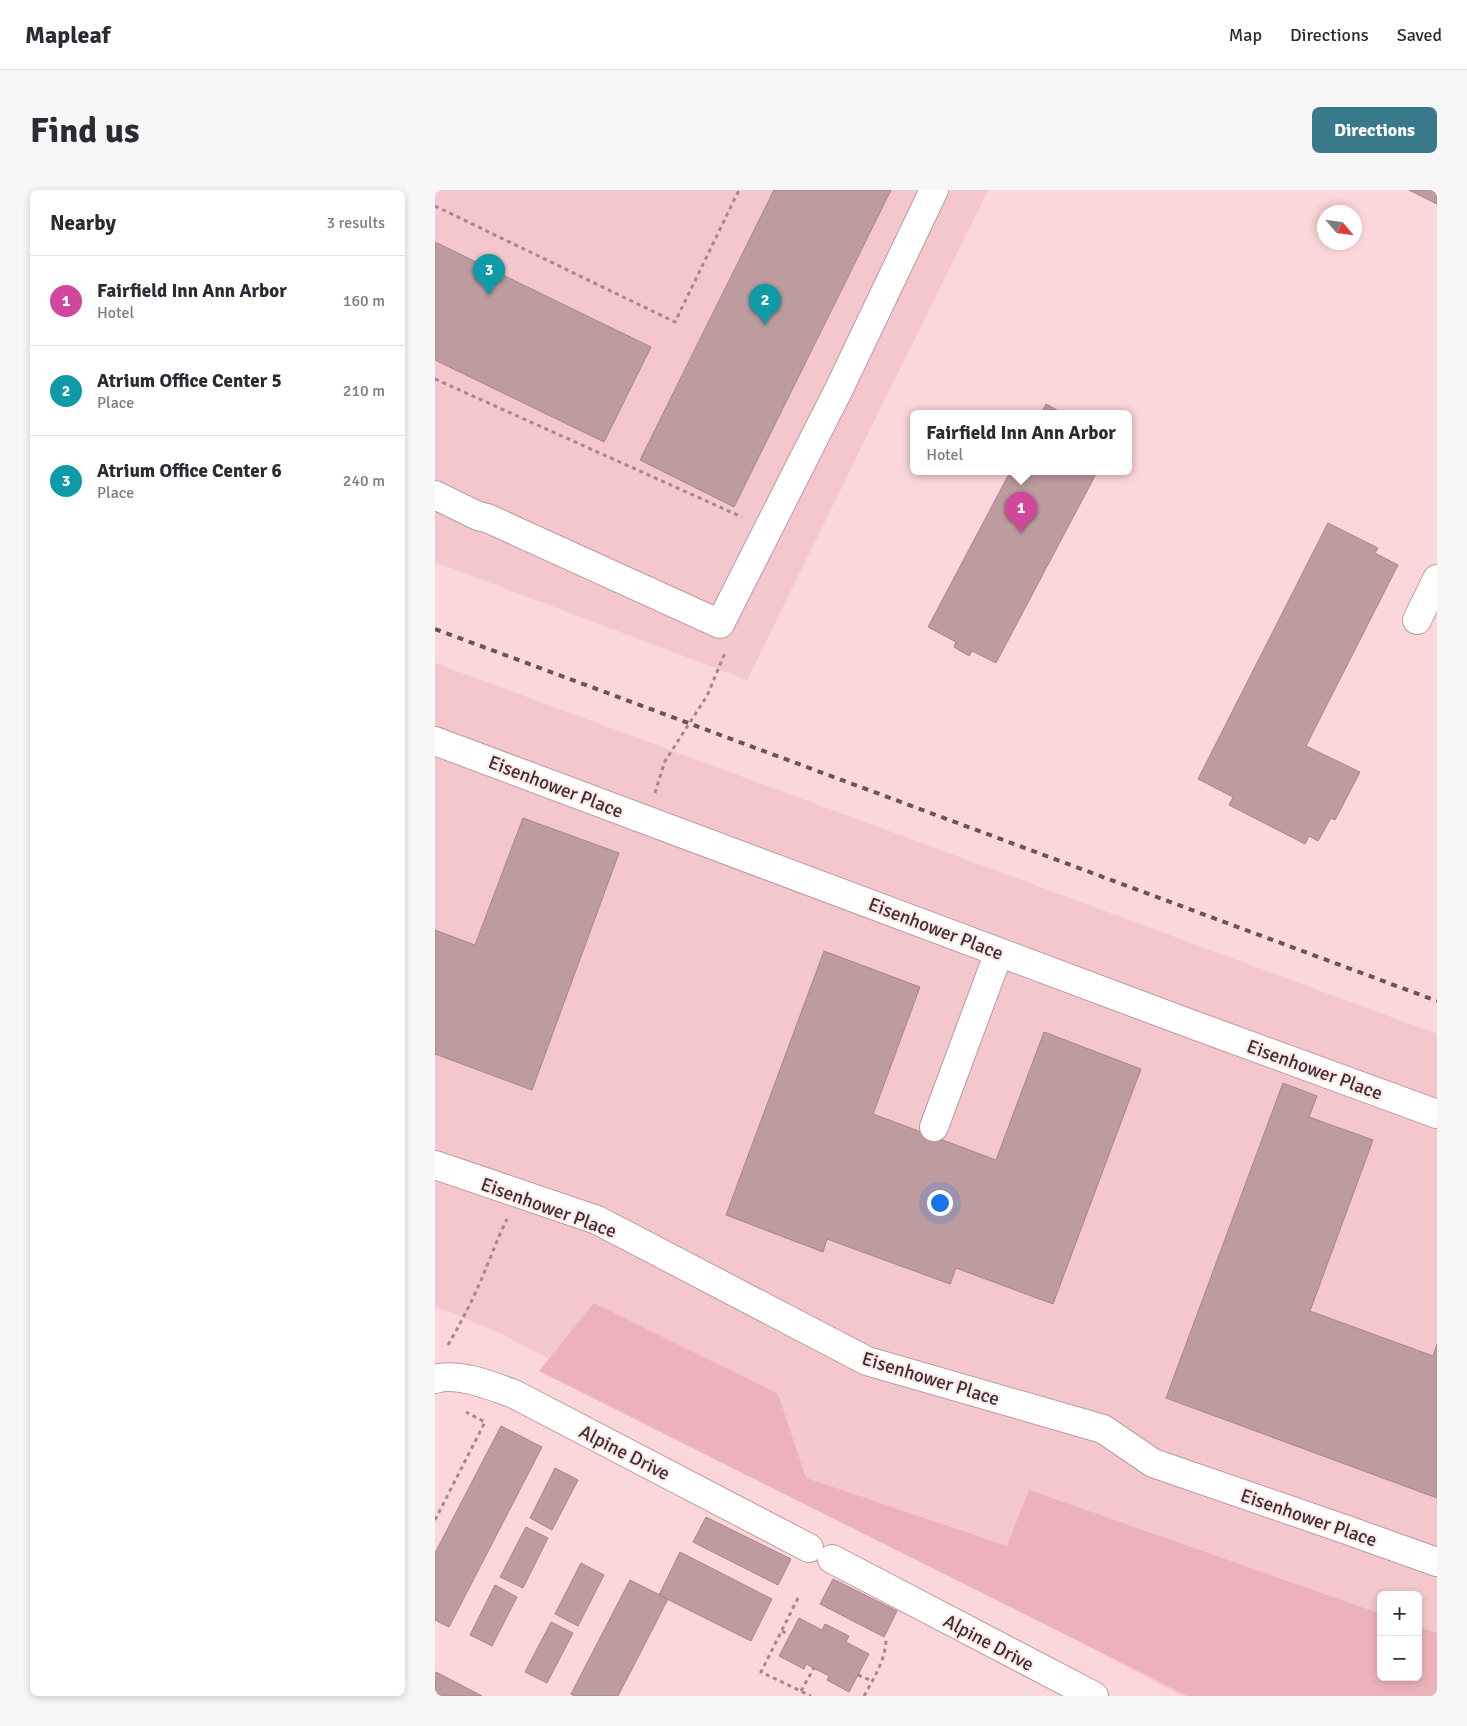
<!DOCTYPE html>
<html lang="en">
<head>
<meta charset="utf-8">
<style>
  body { margin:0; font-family:Signika,sans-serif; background:#f7f7f7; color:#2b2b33 }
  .controls { position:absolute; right:15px; bottom:15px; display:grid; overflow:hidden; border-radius:8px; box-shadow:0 2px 8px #0003 }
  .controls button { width:45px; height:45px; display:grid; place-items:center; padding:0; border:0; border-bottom:1px solid #e1e1e2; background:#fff; color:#2b2b33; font:25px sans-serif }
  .compass { position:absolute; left:882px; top:15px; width:45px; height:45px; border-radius:50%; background:#fff; box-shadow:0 2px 8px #0003; rotate:118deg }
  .you { position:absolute; left:504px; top:1012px; width:18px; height:18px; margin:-12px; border:4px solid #fff; border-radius:50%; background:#1a73e8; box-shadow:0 0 0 8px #1a73e833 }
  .badge { display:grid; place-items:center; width:32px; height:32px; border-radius:50%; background:#38798c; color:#fff; font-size:16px; font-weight:700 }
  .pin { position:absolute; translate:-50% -41px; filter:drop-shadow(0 1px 2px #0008) }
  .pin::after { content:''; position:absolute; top:26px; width:18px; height:15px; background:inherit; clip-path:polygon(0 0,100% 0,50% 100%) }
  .popup { position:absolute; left:475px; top:220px; width:222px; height:65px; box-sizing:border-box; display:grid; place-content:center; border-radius:8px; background:#fff; filter:drop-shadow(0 1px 4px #0005); font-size:16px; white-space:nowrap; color:#7c7c81 }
  .popup b { font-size:19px; color:#2b2b33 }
  .popup::after { content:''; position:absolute; left:50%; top:100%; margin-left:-10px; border:10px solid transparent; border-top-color:#fff }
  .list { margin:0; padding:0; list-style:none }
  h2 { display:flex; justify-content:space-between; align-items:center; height:65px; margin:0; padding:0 20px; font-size:21px }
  h2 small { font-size:16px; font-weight:400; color:#7c7c81 }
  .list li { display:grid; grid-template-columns:32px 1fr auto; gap:15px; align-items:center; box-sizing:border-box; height:90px; padding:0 20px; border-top:1px solid #e1e1e2 }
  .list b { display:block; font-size:19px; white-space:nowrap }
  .list p { margin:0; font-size:16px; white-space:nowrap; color:#7c7c81 }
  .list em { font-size:16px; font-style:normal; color:#7c7c81 }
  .map { position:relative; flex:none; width:1002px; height:1506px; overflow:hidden; border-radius:8px }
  header { display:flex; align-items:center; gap:30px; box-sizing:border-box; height:70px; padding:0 25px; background:#fff; border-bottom:1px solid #e1e1e2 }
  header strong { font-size:24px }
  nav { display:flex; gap:28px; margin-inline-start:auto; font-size:18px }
  .intro { display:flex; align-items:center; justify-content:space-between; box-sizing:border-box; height:120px; padding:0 30px }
  h1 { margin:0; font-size:35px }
  .button { padding:12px 22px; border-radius:8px; background:#38798c; color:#fff; font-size:18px; font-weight:700 }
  main { display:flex; gap:30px; padding:0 30px }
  aside { flex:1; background:#fff; border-radius:8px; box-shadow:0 2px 8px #0003 }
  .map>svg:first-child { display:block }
  .built { fill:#f3c7cc; fill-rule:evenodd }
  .green { fill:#ecb1b9 }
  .building { fill:#bd9b9f; stroke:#a78589 }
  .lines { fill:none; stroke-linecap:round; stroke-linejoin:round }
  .minor-casing { stroke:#bd9b9f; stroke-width:30 }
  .path { stroke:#a3898c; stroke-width:3; stroke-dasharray:4 4; stroke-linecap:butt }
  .minor { stroke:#fff; stroke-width:28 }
  .rail { stroke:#675455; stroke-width:4; stroke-dasharray:6 6; stroke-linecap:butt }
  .labels { text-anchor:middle; stroke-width:4; stroke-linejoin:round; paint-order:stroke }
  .street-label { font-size:19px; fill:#3e3031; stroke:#fee7ea }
</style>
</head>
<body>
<header>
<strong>Mapleaf</strong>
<nav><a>Map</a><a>Directions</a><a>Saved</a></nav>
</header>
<div class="intro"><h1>Find us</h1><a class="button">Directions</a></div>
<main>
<aside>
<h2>Nearby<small>3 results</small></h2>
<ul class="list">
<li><span class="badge" style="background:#d1479c">1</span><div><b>Fairfield Inn Ann Arbor</b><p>Hotel</p></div><em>160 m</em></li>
<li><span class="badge" style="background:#0f9aa8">2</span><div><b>Atrium Office Center 5</b><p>Place</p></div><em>210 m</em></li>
<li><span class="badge" style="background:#0f9aa8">3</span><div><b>Atrium Office Center 6</b><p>Place</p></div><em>240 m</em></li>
</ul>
</aside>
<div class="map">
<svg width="1002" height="1506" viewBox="0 0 1002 1506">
  <rect width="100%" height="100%" fill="#fbd6da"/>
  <path class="built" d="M0,0H553L312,490L0,372Z
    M0,473L1002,844V1506H747L67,1144L0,1116ZM946,1405H983V1487H946Z"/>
  <path class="green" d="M159,1113L343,1204L371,1288L572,1356L594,1300L946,1424V1487H983V1437L1002,1443V1506H753L104,1181Z"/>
  <path class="building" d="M339,0H456L299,317L205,270Z
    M974,0H1002V14Z
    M0,52L216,157L169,252L0,170Z
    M611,214L629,224H606Z
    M575,282H662L561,473L537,461L534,466L519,457L521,452L493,437Z
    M893,333L943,358L940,363L963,375L871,556L925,582L900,630L896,628L883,651L874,646L870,654L794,615L798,607L763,589Z
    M88,628L184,663L97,900L0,864V740L40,755Z
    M389,761L485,797L438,924L561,970L609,842L706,879L618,1114L521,1078L515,1094L392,1049L388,1062L291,1025Z
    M848,893L882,906L874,927L938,950L875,1121L998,1166L1002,1154V1308L731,1208Z
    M66,1236L107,1257L14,1437L0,1430V1363Z
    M120,1278L143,1290L117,1340L95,1328Z
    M271,1327L356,1369L343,1395L258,1352Z
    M91,1337L113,1348L88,1398L65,1387Z
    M245,1362L337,1409L316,1451L224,1405Z
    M146,1373L169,1385L143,1436L120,1424Z
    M398,1389L462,1421L449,1447L385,1414Z
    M195,1390L233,1409L183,1506H139L136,1504Z
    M60,1395L82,1407L57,1456L35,1445Z
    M364,1428L387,1440L390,1434L414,1446L411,1452L434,1464L414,1502L392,1490L394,1486L371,1474L369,1479L344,1466Z
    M116,1432L138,1443L112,1493L90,1482Z
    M1,1482L47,1506H0Z"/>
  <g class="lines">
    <g class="minor-casing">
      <path id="minor" d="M0,305L43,326L52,328L285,434L404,199L499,0
        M982,430L1002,389
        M0,551L756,834L1002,924
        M499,937L564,762
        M0,975L162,1030L432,1171L668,1239L718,1273L912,1340L1002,1372
        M0,1189C23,1182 57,1196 79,1204L374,1358
        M397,1369L659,1506"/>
    </g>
    <path class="path" d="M0,16L240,132L304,0
      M0,189L307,327
      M220,603L230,571L272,506L289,465V462
      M13,1155C24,1136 34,1117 43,1097C53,1075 61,1051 72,1029
      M0,1330L50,1232L31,1222
      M363,1408L326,1482L376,1506
      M347,1441L354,1445
      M423,1485L437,1491
      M366,1501L379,1478
      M429,1506C439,1488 450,1471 451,1450"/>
    <use href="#minor" class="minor"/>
    <path class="rail" d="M0,439L1002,811"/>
  </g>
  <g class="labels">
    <g class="street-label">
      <text transform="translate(121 596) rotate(21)" y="7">Eisenhower Place</text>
      <text transform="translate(501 738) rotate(21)" y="7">Eisenhower Place</text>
      <text transform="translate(880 879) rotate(20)" y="7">Eisenhower Place</text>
      <text transform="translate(114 1017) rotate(20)" y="7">Eisenhower Place</text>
      <text transform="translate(496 1188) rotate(17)" y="7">Eisenhower Place</text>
      <text transform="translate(190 1262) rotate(27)" y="7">Alpine Drive</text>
      <text transform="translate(874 1327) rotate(19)" y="7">Eisenhower Place</text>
      <text transform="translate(554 1452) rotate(28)" y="7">Alpine Drive</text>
    </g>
  </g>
</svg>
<div class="controls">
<button>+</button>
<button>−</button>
</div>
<svg class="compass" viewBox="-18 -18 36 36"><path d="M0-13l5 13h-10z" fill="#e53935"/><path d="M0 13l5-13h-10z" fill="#7c7c81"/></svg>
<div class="you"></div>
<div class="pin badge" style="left:586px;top:343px;background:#d1479c">1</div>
<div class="popup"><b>Fairfield Inn Ann Arbor</b>Hotel</div>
<div class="pin badge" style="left:330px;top:135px;background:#0f9aa8">2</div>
<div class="pin badge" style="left:54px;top:105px;background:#0f9aa8">3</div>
</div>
</main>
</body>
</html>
